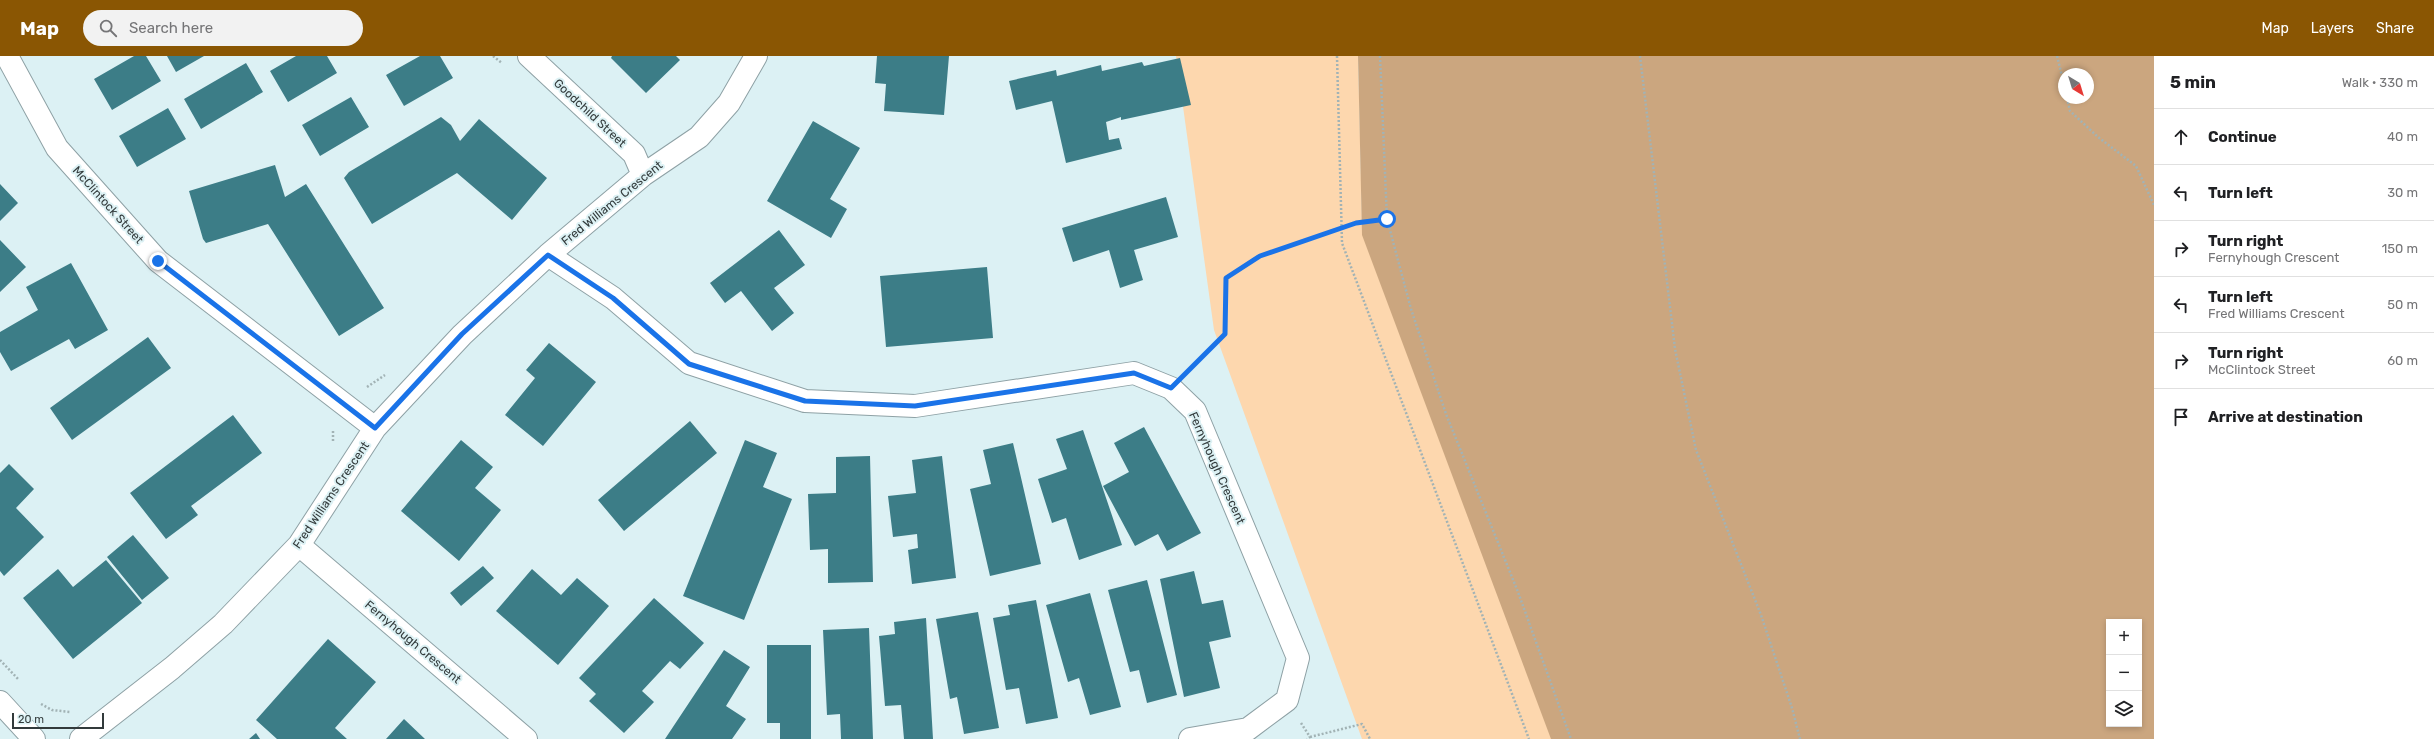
<!DOCTYPE html>
<html lang="en">
<head>
<meta charset="utf-8">
<style>
  body { margin:0; font-family:Rubik,sans-serif; background:#f2f2f2; color:#202124 }
  .controls { position:absolute; right:12px; bottom:12px; display:grid; overflow:hidden; border-radius:0px; box-shadow:0 2px 6px #0003 }
  .controls button { width:36px; height:36px; display:grid; place-items:center; padding:0; border:0; border-bottom:1px solid #e0e0e0; background:#fff; color:#202124; font:20px sans-serif }
  .compass { position:absolute; left:2058px; top:12px; width:36px; height:36px; border-radius:50%; background:#fff; box-shadow:0 2px 6px #0003; rotate:142deg }
  .scale { position:absolute; left:12px; bottom:10px; width:92px; box-sizing:border-box; padding-left:4px; border:2px solid #323a3b; border-top:0; font-size:11px; line-height:14px; white-space:nowrap; color:#323a3b; -webkit-text-stroke:3px #dcf1f4; paint-order:stroke }
  .stop { position:absolute; width:12px; height:12px; margin:-9px; border:3px solid #1a73e8; border-radius:50%; background:#fff }
  .stop.end { background:#1a73e8; border-color:#fff; box-shadow:0 1px 4px #0008 }
  .list { margin:0; padding:0; list-style:none }
  h2 { display:flex; justify-content:space-between; align-items:center; height:52px; margin:0; padding:0 16px; font-size:17px }
  h2 small { font-size:13px; font-weight:400; color:#757577 }
  .list li { display:grid; grid-template-columns:26px 1fr auto; gap:12px; align-items:center; box-sizing:border-box; height:56px; padding:0 16px; border-top:1px solid #e0e0e0 }
  .list b { display:block; font-size:15px; white-space:nowrap }
  .list p { margin:0; font-size:13px; white-space:nowrap; color:#757577 }
  .list em { font-size:13px; font-style:normal; color:#757577 }
  .icon { flex:none; width:22px; height:22px; fill:none; stroke:currentColor; stroke-width:2; stroke-linecap:round; stroke-linejoin:round }
  .map { position:relative; flex:none; width:2154px; height:683px; overflow:hidden }
  header { display:flex; align-items:center; gap:24px; box-sizing:border-box; height:56px; padding:0 20px; background:#8a5603; color:#fff }
  header strong { font-size:19px }
  nav { display:flex; gap:22px; margin-inline-start:auto; font-size:14px }
  .search { width:280px; height:36px; background:#f2f2f2; display:flex; align-items:center; gap:10px; box-sizing:border-box; padding:0 14px; border-radius:22px; color:#757577; font-size:15px }
  main { display:flex }
  aside { flex:1; background:#fff }
  .map>svg:first-child { display:block }
  .green { fill:#fdd7ae }
  .forest { fill:#cba67f; fill-rule:evenodd }
  .building { fill:#3c7d87 }
  .lines { fill:none; stroke-linecap:round; stroke-linejoin:round }
  .minor-casing { stroke:#8ea1a5; stroke-width:24 }
  .path { stroke:#a2b3b5; stroke-width:2.5; stroke-dasharray:2 2; stroke-linecap:butt }
  .minor { stroke:#fff; stroke-width:22 }
  .route { stroke:#1a73e8; stroke-width:5 }
  .labels { text-anchor:middle; stroke-width:4; stroke-linejoin:round; paint-order:stroke }
  .street-label { font-size:12px; fill:#323a3b; stroke:#dcf1f4 }
</style>
</head>
<body>
<header>
<strong>Map</strong>
<div class="search"><svg class="icon" aria-label="search" viewBox="0 0 24 24"><circle cx="10" cy="10" r="6"/><path d="M15 15l6 6"/></svg>Search here</div>
<nav><a>Map</a><a>Layers</a><a>Share</a></nav>
</header>
<main>
<div class="map">
<svg width="2154" height="683" viewBox="0 0 2154 683">
  <rect width="100%" height="100%" fill="#dcf1f4"/>
  <path class="green" d="M1176,0H1358L1362,165L1552,683H1362L1214,274Z"/>
  <path class="forest" d="M1358,0H2154V683H1551L1362,179ZM2064,18H2088V42H2064ZM2109,566H2139V668H2109Z"/>
  <path class="building" d="M134,0H146L161,25L112,54L94,23Z
    M167,0H204L176,16Z
    M296,0H327L337,17L288,46L270,15Z
    M420,0H440L453,22L404,50L386,19Z
    M612,0H676L680,4L646,37L611,2Z
    M877,0H949L944,59L884,55L886,28L875,27Z
    M1180,2L1191,49L1121,64V61L1106,66L1109,84L1119,82L1122,93L1066,107L1052,45L1016,54L1009,25L1056,14L1057,20L1101,9L1102,15L1142,6L1144,10Z
    M246,7L263,36L201,73L184,43Z
    M351,41L369,71L320,100L302,69Z
    M168,52L186,83L137,111L119,80Z
    M441,61L451,69L460,85L479,63L547,122L512,164L457,117L372,168L344,122L349,116Z
    M813,65L860,92L830,143L847,153L831,182L767,145Z
    M275,109L285,141L306,128L384,252L339,280L268,168L206,187L203,183L189,135Z
    M0,128L18,147L0,165Z
    M1166,141L1178,181L1134,194L1143,224L1120,232L1109,194L1073,206L1062,172Z
    M779,174L805,209L774,232L794,257L772,275L741,235L725,247L710,227Z
    M0,184L26,211L0,236Z
    M71,207L108,274L75,293L69,283L11,315L0,296V276L38,254L26,231Z
    M987,211L993,282L886,291L880,220Z
    M148,281L171,312L72,384L50,352Z
    M549,287L596,326L543,390L505,359L535,322L526,314Z
    M233,359L262,397L191,450L198,459L166,483L130,437Z
    M690,365L717,397L624,475L598,444Z
    M1144,371L1201,477L1167,495L1158,478L1135,490L1103,430L1129,416L1114,387Z
    M1083,374L1122,489L1079,504L1066,462L1052,467L1038,423L1067,413L1056,383Z
    M461,384L493,411L475,432L501,454L459,505L401,455Z
    M745,384L777,397L763,431L792,443L744,564L683,540Z
    M1013,387L1041,508L990,520L970,433L991,428L983,394Z
    M870,400L873,526L828,527V493L810,494L808,438L836,437V401Z
    M942,400L956,522L912,528L908,494L918,492L917,478L893,481L888,440L916,437L912,404Z
    M9,408L34,433L16,452L44,481L4,520L0,515V417Z
    M133,479L169,522L142,544L107,501Z
    M106,504L142,547L73,603L23,542L58,513L73,531Z
    M483,510L494,522L461,550L450,537Z
    M532,513L561,539L577,522L609,550L558,609L496,555Z
    M1194,515L1202,548L1223,544L1231,581L1209,586L1220,632L1184,641L1160,523Z
    M1147,524L1177,639L1147,647L1139,614L1130,616L1108,534Z
    M1090,537L1121,651L1090,659L1079,622L1068,626L1046,549Z
    M654,542L704,587L680,613L670,605L642,635L654,646L624,677L589,645L596,638L579,622Z
    M1036,544L1058,662L1026,668L1019,632L1006,634L993,562L1010,559L1008,549Z
    M978,556L999,672L964,678L957,641L950,643L936,563Z
    M926,562L933,683H904L901,649L885,650L879,580L895,578L894,566Z
    M869,572L873,683H841L840,658L827,659L823,574Z
    M328,583L376,626L335,672L347,683H277L256,664Z
    M767,589H811V683H780V667H767Z
    M724,594L750,611L726,650L746,663L732,683H665Z
    M404,663L425,683H386Z
    M256,677L260,683H249Z"/>
  <g class="lines">
    <g class="minor-casing">
      <path id="minor" d="M7,0L57,92L158,205L375,372
        M529,0L634,98L643,119
        M548,199L613,242L689,307L805,345L915,350L1134,317L1171,332L1195,355L1298,602L1287,644L1248,673L1190,683
        M299,489L526,683
        M0,646L34,683
        M81,683L172,612L223,568L299,489L375,372L462,279L548,199L643,119L699,81L729,47L756,0"/>
    </g>
    <path class="path" d="M493,0L502,7
      M1337,0L1342,187L1529,683
      M1380,0L1387,163L1411,253L1446,358L1518,536L1571,683
      M1640,0L1675,293L1696,394L1761,559L1792,652L1800,683
      M2057,0L2064,28
      M2067,42L2070,55L2098,81L2136,110L2154,149
      M1191,312L1225,279L1226,222L1261,200L1356,167L1387,163
      M367,331L385,319
      M333,375V386
      M0,604L19,624
      M41,648L52,654L70,656
      M1301,667L1310,681L1307,683
      M1310,681L1362,668L1370,683"/>
    <use href="#minor" class="minor"/>
  </g>
  <g class="lines">
    <path class="route" d="M158,205L375,372L462,278L548,199L613,242L689,308L805,345L915,350L1134,317L1171,332L1225,278L1226,222L1260,200L1356,167L1387,163"/>
  </g>
  <g class="labels">
    <g class="street-label">
      <text transform="translate(590 57) rotate(43)" y="4">Goodchild Street</text>
      <text transform="translate(612 147) rotate(-39)" y="4">Fred Williams Crescent</text>
      <text transform="translate(108 149) rotate(48)" y="4">McClintock Street</text>
      <text transform="translate(1217 412) rotate(66)" y="4">Fernyhough Crescent</text>
      <text transform="translate(331 439) rotate(-56)" y="4">Fred Williams Crescent</text>
      <text transform="translate(413 586) rotate(40)" y="4">Fernyhough Crescent</text>
    </g>
  </g>
</svg>
<div class="controls">
<button>+</button>
<button>−</button>
<button><svg class="icon" aria-label="layers" viewBox="0 0 24 24"><path d="M12 4l9 5-9 5-9-5zM3 14l9 5 9-5"/></svg></button>
</div>
<svg class="compass" viewBox="-18 -18 36 36"><path d="M0-13l5 13h-10z" fill="#e53935"/><path d="M0 13l5-13h-10z" fill="#757577"/></svg>
<div class="scale">20 m</div>
<div class="stop" style="left:1387px;top:163px"></div>
<div class="stop end" style="left:158px;top:205px"></div>
</div>
<aside>
<h2>5 min<small>Walk · 330 m</small></h2>
<ul class="list">
<li><svg class="icon" aria-label="ahead" viewBox="0 0 24 24"><path d="M12 20V5M6 11l6-6 6 6"/></svg><div><b>Continue</b></div><em>40 m</em></li>
<li><svg class="icon" aria-label="left" viewBox="0 0 24 24"><path d="M17 20v-9H6M10 6l-5 5 5 5"/></svg><div><b>Turn left</b></div><em>30 m</em></li>
<li><svg class="icon" aria-label="right" viewBox="0 0 24 24"><path d="M7 20v-9h11M14 6l5 5-5 5"/></svg><div><b>Turn right</b><p>Fernyhough Crescent</p></div><em>150 m</em></li>
<li><svg class="icon" aria-label="left" viewBox="0 0 24 24"><path d="M17 20v-9H6M10 6l-5 5 5 5"/></svg><div><b>Turn left</b><p>Fred Williams Crescent</p></div><em>50 m</em></li>
<li><svg class="icon" aria-label="right" viewBox="0 0 24 24"><path d="M7 20v-9h11M14 6l5 5-5 5"/></svg><div><b>Turn right</b><p>McClintock Street</p></div><em>60 m</em></li>
<li><svg class="icon" aria-label="arrive" viewBox="0 0 24 24"><path d="M6 21V4h12l-3 4 3 4H6"/></svg><div><b>Arrive at destination</b></div></li>
</ul>
</aside>
</main>
</body>
</html>
